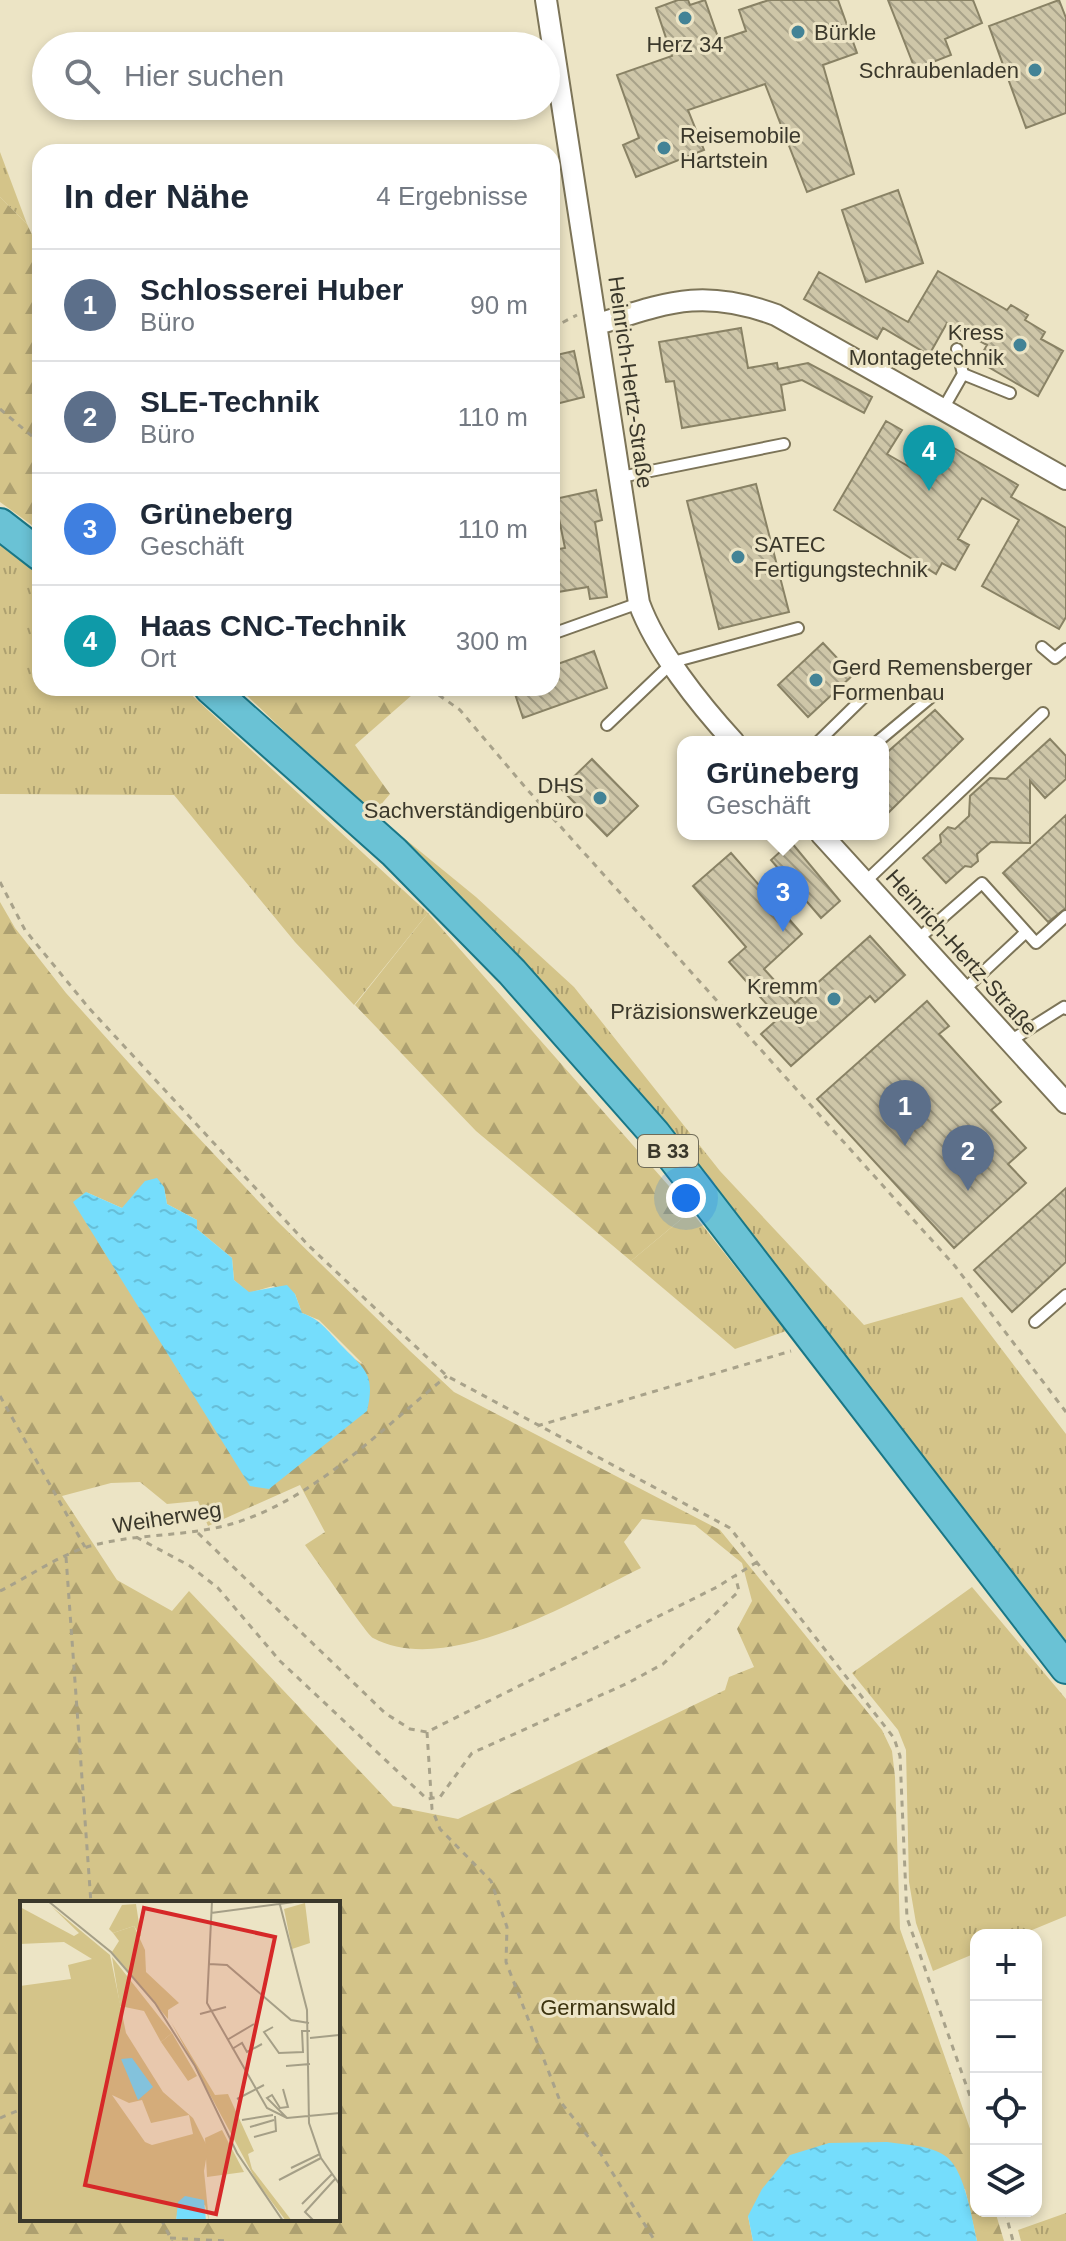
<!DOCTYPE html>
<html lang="de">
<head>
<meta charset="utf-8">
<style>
  body { margin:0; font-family:Helvetica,sans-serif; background:#f2f2f3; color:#1f2937 }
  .controls { position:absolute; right:24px; bottom:24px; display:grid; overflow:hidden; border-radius:16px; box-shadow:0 4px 12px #0003 }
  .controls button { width:72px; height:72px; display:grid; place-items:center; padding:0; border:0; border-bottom:2px solid #e0e1e3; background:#fff; color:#1f2937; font:40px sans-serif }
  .you { position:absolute; left:686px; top:1198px; width:28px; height:28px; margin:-20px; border:6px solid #fff; border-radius:50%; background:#1a73e8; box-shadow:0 0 0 12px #1a73e833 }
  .badge { display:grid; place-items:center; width:52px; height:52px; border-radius:50%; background:#438396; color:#fff; font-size:26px; font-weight:700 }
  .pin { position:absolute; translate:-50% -66px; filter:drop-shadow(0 2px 4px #0008) }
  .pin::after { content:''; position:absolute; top:42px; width:28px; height:24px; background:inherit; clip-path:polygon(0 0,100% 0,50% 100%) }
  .popup { position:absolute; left:677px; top:736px; width:212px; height:104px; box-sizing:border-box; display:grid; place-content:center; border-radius:16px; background:#fff; filter:drop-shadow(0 2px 6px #0005); font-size:26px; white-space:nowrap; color:#747a83 }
  .popup b { font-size:30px; color:#1f2937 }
  .popup::after { content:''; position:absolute; left:50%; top:100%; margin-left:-16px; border:16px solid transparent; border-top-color:#fff }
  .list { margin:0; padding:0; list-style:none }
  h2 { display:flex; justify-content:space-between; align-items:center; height:104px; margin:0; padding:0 32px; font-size:34px }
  h2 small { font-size:26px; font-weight:400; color:#747a83 }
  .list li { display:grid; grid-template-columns:52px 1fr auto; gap:24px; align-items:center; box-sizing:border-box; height:112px; padding:0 32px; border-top:2px solid #e0e1e3 }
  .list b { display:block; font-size:30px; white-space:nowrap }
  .list p { margin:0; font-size:26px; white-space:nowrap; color:#747a83 }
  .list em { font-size:26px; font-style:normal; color:#747a83 }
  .icon { flex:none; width:44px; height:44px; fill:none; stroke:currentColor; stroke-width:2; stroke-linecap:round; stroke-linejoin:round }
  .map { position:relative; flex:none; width:1066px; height:2241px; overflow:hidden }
  .search { position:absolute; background:#fff; box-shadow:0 4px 12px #0003; left:32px; top:32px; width:528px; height:88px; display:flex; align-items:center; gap:20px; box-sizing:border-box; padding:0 28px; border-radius:44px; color:#747a83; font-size:30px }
  .panel { position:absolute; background:#fff; box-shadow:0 4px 12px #0003; left:32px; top:144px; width:528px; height:552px; border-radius:24px }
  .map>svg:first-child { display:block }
  .grass { fill:url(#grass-tufts) }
  .forest { fill:url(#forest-firs); fill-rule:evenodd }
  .water { fill:url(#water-ripples) }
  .building { fill:url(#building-back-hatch); stroke:#898265; stroke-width:2 }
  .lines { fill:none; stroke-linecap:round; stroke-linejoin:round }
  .lane-casing { stroke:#7c7458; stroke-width:14 }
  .street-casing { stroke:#7c7458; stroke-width:24 }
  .primary-casing { stroke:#197787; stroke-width:34 }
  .path { stroke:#a8a28a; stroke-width:3; stroke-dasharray:6 6; stroke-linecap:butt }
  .lane { stroke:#fff; stroke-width:10 }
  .street { stroke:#fff; stroke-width:20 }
  .primary { stroke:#6ac2d5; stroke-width:30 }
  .poi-dot { fill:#438396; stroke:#ece4c5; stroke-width:3 }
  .labels { text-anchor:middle; stroke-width:6; stroke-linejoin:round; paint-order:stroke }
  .shield { fill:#ece4c5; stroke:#706c59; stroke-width:2 }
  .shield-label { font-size:20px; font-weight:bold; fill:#3b382b }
  .poi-label { font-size:22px; fill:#3b382b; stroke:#ece4c5; text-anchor:start }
  .street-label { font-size:22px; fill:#3b382b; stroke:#ece4c5 }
  .park-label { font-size:22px; fill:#3c330f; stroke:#ece4c5 }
  .inset-road { fill:none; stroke:#a59f87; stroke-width:2 }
  .view { fill:#d62828; fill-opacity:0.15; stroke:#d62828; stroke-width:4 }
  .inset-edge { fill:none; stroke:#3b382b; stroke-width:4 }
</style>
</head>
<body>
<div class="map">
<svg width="1066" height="2241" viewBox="0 0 1066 2241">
  <defs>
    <pattern id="grass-tufts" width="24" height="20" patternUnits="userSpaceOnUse" patternTransform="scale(2)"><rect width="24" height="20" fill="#d4c489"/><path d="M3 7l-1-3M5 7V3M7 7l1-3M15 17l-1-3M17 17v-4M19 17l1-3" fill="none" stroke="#ada070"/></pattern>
    <pattern id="forest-firs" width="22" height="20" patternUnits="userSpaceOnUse" patternTransform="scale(2)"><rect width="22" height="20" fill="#d4c489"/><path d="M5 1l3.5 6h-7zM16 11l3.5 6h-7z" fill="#ada070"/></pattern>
    <pattern id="water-ripples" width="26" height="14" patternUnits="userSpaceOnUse" patternTransform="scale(2)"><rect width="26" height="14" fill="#75ddfc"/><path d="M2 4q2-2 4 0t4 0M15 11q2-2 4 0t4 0" fill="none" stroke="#66bed8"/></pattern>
    <pattern id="building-back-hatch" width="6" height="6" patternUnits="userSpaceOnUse" patternTransform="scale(2)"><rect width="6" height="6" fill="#cec6a8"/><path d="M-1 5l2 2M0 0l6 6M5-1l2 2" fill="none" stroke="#a8a289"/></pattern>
  </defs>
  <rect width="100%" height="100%" fill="#ece4c5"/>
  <path class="grass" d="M0,152L27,224L0,197Z
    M0,542L40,572V688H184L428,913L354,1005L295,942L174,795L0,794Z
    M399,834L476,897L574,987L720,1171L864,1325L962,1297L1066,1434V1642L828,1339L523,965Z
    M691,1211L786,1331L735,1349L631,1261Z
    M972,1587L1066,1699V1916L1020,1935H976V1953L933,1971L916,1923L909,1882L906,1750L898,1730L852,1673Z
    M1066,2213V2241H1021L1018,2230Z"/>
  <path class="forest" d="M0,197L27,224L40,252V531L0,502Z
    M239,688H420L355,745L390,794L372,815Z
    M0,902L15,928L66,993L146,1082L276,1220L410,1351L454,1392L720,1530L882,1730L892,1751L895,1777L900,1929L976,2146V2211H995L1004,2241H977L965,2189L748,2216L753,2241H0ZM164,1187L167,1204L197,1220V1229L232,1258L234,1280L249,1293L273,1286L295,1294L302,1313L319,1320L364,1365L86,1192L122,1208ZM140,1482L167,1504L198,1501L208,1526L300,1485L325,1532L305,1545C315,1558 367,1635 373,1638C447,1678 573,1601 641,1568L624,1542L642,1519L695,1525L742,1563L752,1601L737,1629L754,1667L729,1677L725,1690L458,1819L393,1806L189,1591L172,1611L117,1580L62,1496L111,1483ZM22,1903H338V2219H22Z
    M428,913L691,1211L631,1261L476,1131L355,1005Z"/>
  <path class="water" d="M157,1178L164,1187L167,1204L197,1220V1229L232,1258L234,1280L249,1292L287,1285L295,1294L302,1313C321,1320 327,1330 341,1345C364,1369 376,1373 367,1411L269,1489L250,1486L73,1202L86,1192L122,1208L145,1181Z
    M887,2142C906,2145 933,2145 948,2158C965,2173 972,2219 977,2241H753L748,2216L762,2189L790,2155L829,2143Z"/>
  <path class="building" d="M678,0H688L690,5L705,0L719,40L746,31L739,10L769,0H838L857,53L823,65L854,174L807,192L765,84L688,110L704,150L636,177L623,145L639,138L617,75L672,56L656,8Z
    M888,0H973L982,23L945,39L951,55L915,69Z
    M1059,0L1066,18V113L1026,128L989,26Z
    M898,190L923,263L866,282L842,210Z
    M938,271L1007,310L1011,305L1028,315L1025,320L1045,332L1041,339L1063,351L1038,396L978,361L987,345L947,323L929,355L883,328L877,339L804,299L819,272L908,322Z
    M741,328L748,368L777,363L778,369L808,363L872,397L864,413L802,380L781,385L785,410L682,428L674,381L666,382L659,342Z
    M574,351L584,397L552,405V356Z
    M886,421L902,430L887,454L927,477L947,444L1018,485L1011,497L1066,528V617L1059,629L982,586L1019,520L982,498L958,539L969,545L955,570L942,563L936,574L834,510Z
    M756,484L789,612L719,629L687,501Z
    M596,490L602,520L595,522L607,597L590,599L588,587L552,593V550L565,548L555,499Z
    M823,643L853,675L808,717L778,685Z
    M594,651L607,688L523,718L513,688H552V666Z
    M935,710L963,739L883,818V756Z
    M1050,739L1066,756V779L1045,798L1030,781V843L991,842L977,854L978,861L971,867L965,866L946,883L923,858L941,842L940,835L948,827L955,829L969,816L970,796L990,778L1006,779Z
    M592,759L638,806L607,836L561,789Z
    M1066,815V908L1048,922L1003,873Z
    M791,842L840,901L821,918L771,860Z
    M731,853L802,934L764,969L795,1003L870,936L905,975L875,1002L870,996L791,1066L761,1034L779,1018L729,962L746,947L693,886Z
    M927,1001L949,1026L939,1034L1001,1102L991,1110L1026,1148L1008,1164L1026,1183L954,1248L817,1099Z
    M1066,1188V1262L1012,1312L974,1270Z"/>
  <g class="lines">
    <g class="lane-casing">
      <path id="lane" d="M963,374L1010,393
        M943,409L963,374L957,349
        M621,477L784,444
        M552,634L639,603
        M1042,647L1055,658L1066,649
        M607,725L673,662L798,628
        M818,742L865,696
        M877,742L931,697
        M866,881L1043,713
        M918,939L982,883L1036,943L1066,916
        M964,990L1026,932
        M1010,1041L1064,1007L1066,1009
        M1035,1322L1066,1295"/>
    </g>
    <g class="street-casing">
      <path id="street" d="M546,0L639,603C656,650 700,705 734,742
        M598,324C669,302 703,288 776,315L1066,479
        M821,834L1066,1103"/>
    </g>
    <g class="primary-casing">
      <path id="primary" d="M0,524L40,555
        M210,688L394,852L512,972L655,1134L1066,1668"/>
    </g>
    <path class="path" d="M552,328L577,315
      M0,409L40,443
      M429,688L460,710L525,787L955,1266L1066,1412
      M0,882L25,930L88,1007L309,1246L447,1376L730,1528L894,1738L900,1756L907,1918L976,2113
      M0,1396L85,1547
      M537,1426L791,1351
      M198,1533L385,1713L410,1729L427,1732L717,1587L757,1562
      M136,1537L190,1566L218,1588L280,1661L427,1799L440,1797L472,1753L628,1683L663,1664L739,1591L735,1575
      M66,1557L91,1903
      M0,1591C28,1577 58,1556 87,1547C141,1531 197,1539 249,1518C324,1490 386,1425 447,1376
      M427,1732L432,1809L440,1829L491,1881L507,1927L506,1962L560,2101L597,2148L655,2241
      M0,2118L22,2109
      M1005,2211L1013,2241
      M161,2219L172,2241
      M170,2238L227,2241"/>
    <use href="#lane" class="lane"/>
    <use href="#street" class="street"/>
    <use href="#primary" class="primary"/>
  </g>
  <g class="poi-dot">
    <circle cx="685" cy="18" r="8"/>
    <circle cx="798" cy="32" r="8"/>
    <circle cx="1035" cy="70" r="8"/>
    <circle cx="664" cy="148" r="8"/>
    <circle cx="1020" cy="345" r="8"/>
    <circle cx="738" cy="557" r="8"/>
    <circle cx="816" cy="680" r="8"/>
    <circle cx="600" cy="798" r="8"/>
    <circle cx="834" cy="999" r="8"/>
  </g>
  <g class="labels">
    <rect class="shield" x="638" y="1135" width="60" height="32" rx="6"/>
    <g class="shield-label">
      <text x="668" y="1158">B 33</text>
    </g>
    <g class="poi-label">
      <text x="814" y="40">Bürkle</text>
      <text x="685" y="52" text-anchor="middle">Herz 34</text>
      <text x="1019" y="78" text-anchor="end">Schraubenladen</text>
      <text x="680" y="143">Reisemobile<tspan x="680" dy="25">Hartstein</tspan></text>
      <text x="1004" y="340" text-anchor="end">Kress<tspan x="1004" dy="25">Montagetechnik</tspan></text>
      <text x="754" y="552">SATEC<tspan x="754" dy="25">Fertigungstechnik</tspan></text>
      <text x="832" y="675">Gerd Remensberger<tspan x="832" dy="25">Formenbau</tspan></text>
      <text x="584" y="793" text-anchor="end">DHS<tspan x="584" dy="25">Sachverständigenbüro</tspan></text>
      <text x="818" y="994" text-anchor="end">Kremm<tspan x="818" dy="25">Präzisionswerkzeuge</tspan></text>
    </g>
    <g class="street-label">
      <text transform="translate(631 382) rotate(82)" y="8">Heinrich-Hertz-Straße</text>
      <text transform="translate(962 952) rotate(48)" y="8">Heinrich-Hertz-Straße</text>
      <text transform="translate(167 1517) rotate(-9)" y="8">Weiherweg</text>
    </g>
    <g class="park-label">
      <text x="608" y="2015">Germanswald</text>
    </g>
  </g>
  <g transform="translate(20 1901)">
    <rect width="320" height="320" fill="#ece4c5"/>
    <path d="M285,2L290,42L272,48L264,8ZM116,3L121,36L114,25L93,32L89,28L102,4ZM92,56L152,132L141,141L124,110L100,105ZM151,121L195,194L208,193L234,250L228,253L232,268L272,320H266L237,281ZM202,229L224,271L187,276L185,237Z" fill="#d4c489"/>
    <path d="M31,5L90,54L106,132L143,191L173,217L188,247L184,270L189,320L185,304L157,314L156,320H0V85L51,78L48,64L72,58L44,41L0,43V6L54,35L59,32ZM92,194L109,202L122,199L131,222L169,214L173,233L132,244L125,241ZM114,25L125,49L126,71L159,102L148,109V118L92,51L99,40L93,32ZM152,132L177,175L168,180L141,141Z" fill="#d4c489" fill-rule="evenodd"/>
    <path d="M112,157L133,186L118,199L101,158ZM165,295L184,299L186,320H156L158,301Z" fill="#75ddfc"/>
    <path class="inset-road" d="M28,0L91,51L135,102L175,165L217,252L263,320M192,0L187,102L247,207L267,217L320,212M259,0L287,109L289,222L301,257L320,284M191,12L282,0M189,63L207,64L271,119L289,122M180,113L206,106M253,126L244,131L259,152L283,151L282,130H290M290,137L319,134M207,139L234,123M212,148L222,142L227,151L242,143M266,165L290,163M263,188L268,206L260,207L252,194L247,197L267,217M217,198L244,184M222,219L253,214M230,226L254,219M234,236L256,230L255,215M271,267L300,253M259,279L301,257M282,303L312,273M294,320L285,311L315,278"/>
    <path class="view" d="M124,7L255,36L196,313L65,284Z"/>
    <rect width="320" height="320" class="inset-edge"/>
  </g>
</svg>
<div class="controls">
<button>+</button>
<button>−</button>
<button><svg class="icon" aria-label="locate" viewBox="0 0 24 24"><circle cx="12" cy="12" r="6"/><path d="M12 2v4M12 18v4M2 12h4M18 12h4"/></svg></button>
<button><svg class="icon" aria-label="layers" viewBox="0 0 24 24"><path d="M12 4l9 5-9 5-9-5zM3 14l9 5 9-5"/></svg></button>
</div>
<div class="you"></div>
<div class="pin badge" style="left:905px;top:1146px;background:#5c6f8a">1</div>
<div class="pin badge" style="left:968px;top:1191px;background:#5c6f8a">2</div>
<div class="pin badge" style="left:783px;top:932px;background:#3f7fe0">3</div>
<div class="popup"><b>Grüneberg</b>Geschäft</div>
<div class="pin badge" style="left:929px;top:491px;background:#0f9aa8">4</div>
<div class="search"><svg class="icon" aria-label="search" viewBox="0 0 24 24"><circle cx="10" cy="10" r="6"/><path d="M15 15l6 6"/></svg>Hier suchen</div>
<section class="panel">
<h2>In der Nähe<small>4 Ergebnisse</small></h2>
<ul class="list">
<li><span class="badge" style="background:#5c6f8a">1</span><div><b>Schlosserei Huber</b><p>Büro</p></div><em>90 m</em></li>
<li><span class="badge" style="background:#5c6f8a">2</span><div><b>SLE-Technik</b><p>Büro</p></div><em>110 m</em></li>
<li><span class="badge" style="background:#3f7fe0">3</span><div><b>Grüneberg</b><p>Geschäft</p></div><em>110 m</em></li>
<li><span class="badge" style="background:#0f9aa8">4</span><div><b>Haas CNC-Technik</b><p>Ort</p></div><em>300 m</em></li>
</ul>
</section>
</div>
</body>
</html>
